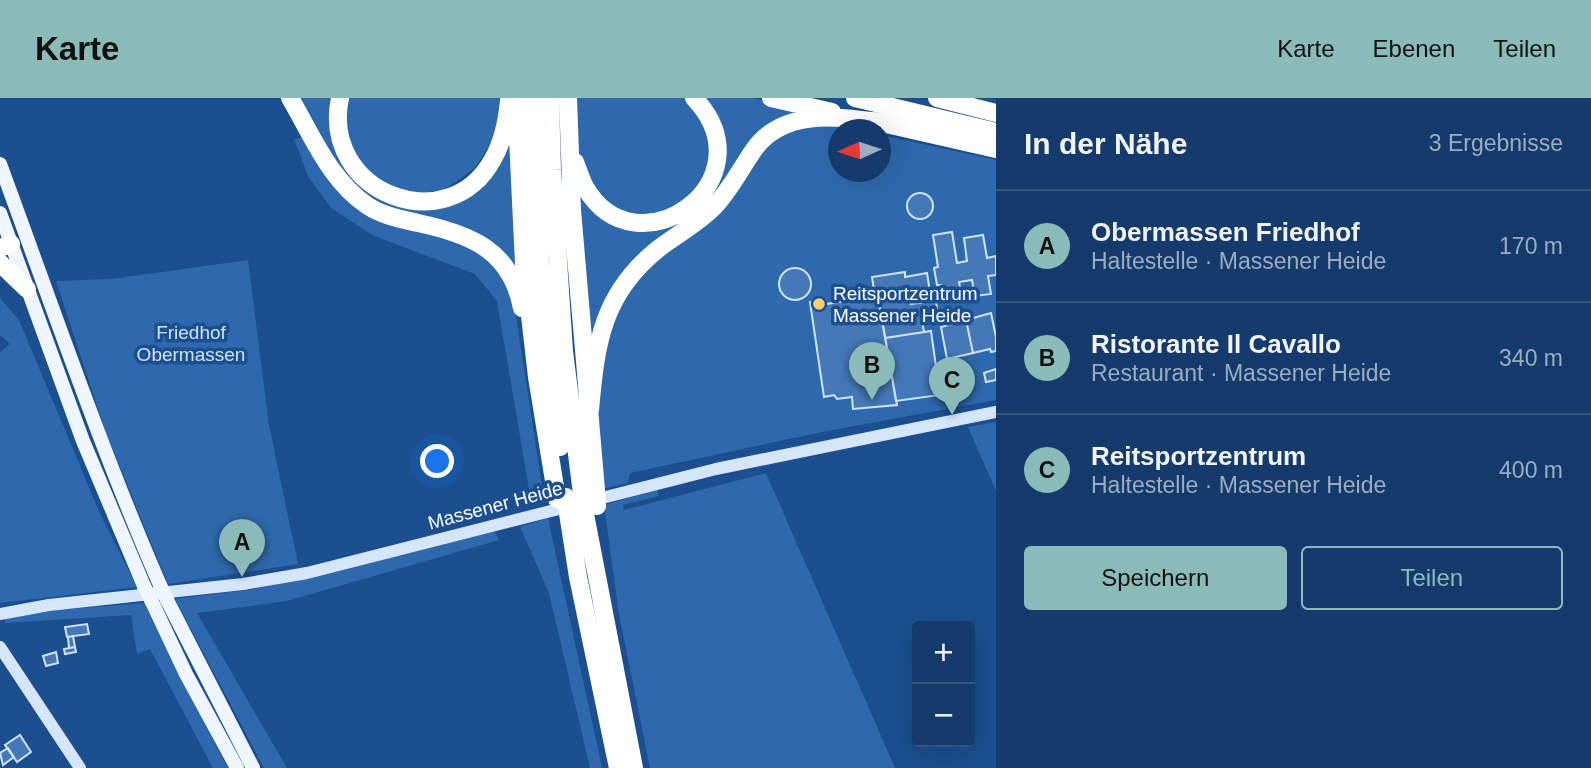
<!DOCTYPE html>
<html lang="de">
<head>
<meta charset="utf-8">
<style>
  body { margin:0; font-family:Arial,sans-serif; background:#214673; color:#f1f3f6 }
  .controls { position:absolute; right:21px; bottom:21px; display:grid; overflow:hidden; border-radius:7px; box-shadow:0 7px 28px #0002 }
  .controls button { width:63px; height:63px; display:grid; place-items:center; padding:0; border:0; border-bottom:2px solid #33557e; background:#143b6b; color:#f1f3f6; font:35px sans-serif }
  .compass { position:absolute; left:828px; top:21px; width:63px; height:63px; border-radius:50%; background:#143b6b; box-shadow:0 7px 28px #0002; rotate:267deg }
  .you { position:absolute; left:438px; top:364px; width:24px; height:24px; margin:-18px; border:5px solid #fff; border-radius:50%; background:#1a73e8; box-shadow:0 0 0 10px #1a73e833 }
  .badge { display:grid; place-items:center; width:46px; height:46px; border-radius:50%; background:#8bbbb9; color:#111; font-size:23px; font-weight:700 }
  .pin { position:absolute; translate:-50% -58px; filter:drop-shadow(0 2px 4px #0008) }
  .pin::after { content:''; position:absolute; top:37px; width:24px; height:21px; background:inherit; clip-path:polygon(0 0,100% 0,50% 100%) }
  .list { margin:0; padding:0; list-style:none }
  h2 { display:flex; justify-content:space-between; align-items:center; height:91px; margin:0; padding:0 28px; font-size:30px }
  h2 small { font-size:23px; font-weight:400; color:#9dadc1 }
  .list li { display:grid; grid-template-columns:46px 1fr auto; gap:21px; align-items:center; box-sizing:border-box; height:112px; padding:0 28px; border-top:2px solid #33557e }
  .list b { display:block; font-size:26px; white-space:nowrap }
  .list p { margin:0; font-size:23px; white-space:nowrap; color:#9dadc1 }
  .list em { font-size:23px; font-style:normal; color:#9dadc1 }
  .actions { display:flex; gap:14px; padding:21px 28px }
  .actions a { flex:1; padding:16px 0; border:2px solid #8bbbb9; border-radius:7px; text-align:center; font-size:24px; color:#8bbbb9 }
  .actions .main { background:#8bbbb9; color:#111 }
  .map { position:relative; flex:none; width:996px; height:670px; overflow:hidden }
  header { display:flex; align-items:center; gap:42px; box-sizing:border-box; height:98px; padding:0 35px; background:#8bbbb9; color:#111 }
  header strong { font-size:33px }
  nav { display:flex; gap:38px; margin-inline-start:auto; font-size:24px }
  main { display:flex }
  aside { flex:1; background:#143b6b }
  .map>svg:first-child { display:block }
  .green { fill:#2e69ad }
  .building { fill:#4478b7; stroke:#cfe3fa; stroke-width:2 }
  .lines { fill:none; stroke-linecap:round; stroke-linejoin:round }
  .secondary { stroke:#d6e6fa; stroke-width:12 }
  .primary { stroke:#f0f6ff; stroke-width:14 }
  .highway { stroke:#fff; stroke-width:18 }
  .primary-bridge { stroke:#f0f6ff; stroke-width:14 }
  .highway-bridge { stroke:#fff; stroke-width:18 }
  .poi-dot { fill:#ffd166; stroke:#1b4f8f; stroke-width:2.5 }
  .labels { text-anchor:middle; stroke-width:7; stroke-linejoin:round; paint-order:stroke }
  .poi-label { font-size:19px; fill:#fff; stroke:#1b4f8f; text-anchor:start }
  .park-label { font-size:19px; fill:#cfe3fa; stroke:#1b4f8f }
  .street-label { font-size:19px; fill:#fff; stroke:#1b4f8f }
</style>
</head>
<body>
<header>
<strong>Karte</strong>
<nav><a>Karte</a><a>Ebenen</a><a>Teilen</a></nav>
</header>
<main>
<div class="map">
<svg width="996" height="670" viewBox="0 0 996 670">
  <rect width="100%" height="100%" fill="#1b4f8f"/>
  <path class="green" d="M294,0H332L330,21L334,45L348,72L365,91L444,105L508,38L519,186L498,153L384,111L343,80Z
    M346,0H502L494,40L475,70L444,92L411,96L383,88L349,51L344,6Z
    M574,0H687L708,31L711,56L707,76L680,108L662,116L645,118L627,115L599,100L578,60Z
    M698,0H753L813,13L789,21L727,87L658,147L592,249L578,88L610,118L685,117L720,58Z
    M827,25L857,31L838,32V74H880L881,37L996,62V302L827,333L630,375L628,385L602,391L598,332V278L613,218L633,184L779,36L796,29Z
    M304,39L338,92L459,142L483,155L502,176L514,205L543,394L530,397L497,203L475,176L374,138L331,110L308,78L294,41Z
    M248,162L269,327L298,466L168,486L106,335L56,183L111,181Z
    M0,200L19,222L101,418L137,489L0,505V254L10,246L0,237Z
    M996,324V393L968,329Z
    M766,375L895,670H650L619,516L604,407L657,392L659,398L623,407L624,412Z
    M548,420L602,670H590L549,495L520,429Z
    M494,433L499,442L287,503L197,515L287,670H264L175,501L254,491L332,474Z
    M144,505L218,652L228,670H213L150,551L137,556L131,517L5,525V521L57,512Z"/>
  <path class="building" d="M907 108a13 13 0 1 1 26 0a13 13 0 1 1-26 0Z
    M952,134L957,165L967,163L964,140L983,137L987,160L996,158V177L988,178L991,196L975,198L972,182L959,184L962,200L945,203L942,187H937L934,170L938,169L933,137Z
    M779 186a16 16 0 1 1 32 0a16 16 0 1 1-32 0Z
    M905,174V179L927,175L930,194L910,197L911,206L936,202L938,220L922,223L924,234L885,240L878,198L875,199L872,179Z
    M878,198L897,307L853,311L852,299L837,301L834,297L824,299L810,204L825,202L826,206Z
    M991,215L996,239V253L991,254L990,251L973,255L966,222Z
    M966,222L973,255L947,261L941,229Z
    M931,233L940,297L896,303L885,240Z
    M996,271V282L986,284L984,275Z
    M87,526L89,536L67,539L65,529Z
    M73,538L75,549L69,550L68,539Z
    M75,549L76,554L65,556L64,551Z
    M56,554L58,565L46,568L43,558Z
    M20,637L31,654L17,664L5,647Z
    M8,650L14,659L3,667L0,655Z"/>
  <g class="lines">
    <path class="secondary" d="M0,516L49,507L243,486L307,475L716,371L996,314
      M0,549L80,670"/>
    <path class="primary" d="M0,66C52,207 100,349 160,487
      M0,115L83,343L144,488
      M167,502L253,670
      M152,504L186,576L237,670"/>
    <path class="highway" d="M290,0C312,37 330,83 368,108C383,118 401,121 418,125C470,136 511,152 522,210
      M340,0C320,95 448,144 493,61C503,44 507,23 509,3
      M516,0L524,165L537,279L557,401
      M532,0L540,166L560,349
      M550,0L552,72L564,253L582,396
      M568,0L572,112L596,392
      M771,0L832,14
      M855,0L996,34
      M937,0L996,15
      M873,23L996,51
      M575,64C578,72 581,81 585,89C637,179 772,82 694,0
      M0,150L11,146
      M0,165L27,191
      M590,312C596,245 602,196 658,151C676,137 697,126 713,110C729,94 740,72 753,53C783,9 840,19 885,25
      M584,411L634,670
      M568,415L578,479L618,670"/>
    <path class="primary-bridge" d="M160,487L167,502
      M144,488L152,504"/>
    <path class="highway-bridge" d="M596,392L597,408
      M582,396L584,411
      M566,399L568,415"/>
  </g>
  <circle class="poi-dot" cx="819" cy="206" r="7"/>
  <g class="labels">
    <g class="poi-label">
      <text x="833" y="202">Reitsportzentrum<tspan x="833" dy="22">Massener Heide</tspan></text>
    </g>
    <g class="park-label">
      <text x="191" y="241">Friedhof<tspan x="191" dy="22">Obermassen</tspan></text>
    </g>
    <g class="street-label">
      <text transform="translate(495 407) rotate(-15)" y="7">Massener Heide</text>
    </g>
  </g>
</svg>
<div class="controls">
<button>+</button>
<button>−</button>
</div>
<svg class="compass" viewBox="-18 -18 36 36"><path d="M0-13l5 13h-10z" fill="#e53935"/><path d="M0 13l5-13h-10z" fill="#9dadc1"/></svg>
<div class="you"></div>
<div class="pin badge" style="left:242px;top:479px">A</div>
<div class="pin badge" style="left:872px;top:302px">B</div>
<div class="pin badge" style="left:952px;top:317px">C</div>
</div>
<aside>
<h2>In der Nähe<small>3 Ergebnisse</small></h2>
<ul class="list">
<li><span class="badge">A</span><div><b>Obermassen Friedhof</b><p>Haltestelle · Massener Heide</p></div><em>170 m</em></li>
<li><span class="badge">B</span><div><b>Ristorante Il Cavallo</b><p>Restaurant · Massener Heide</p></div><em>340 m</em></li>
<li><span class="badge">C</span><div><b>Reitsportzentrum</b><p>Haltestelle · Massener Heide</p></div><em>400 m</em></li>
</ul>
<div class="actions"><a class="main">Speichern</a><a>Teilen</a></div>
</aside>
</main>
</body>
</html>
